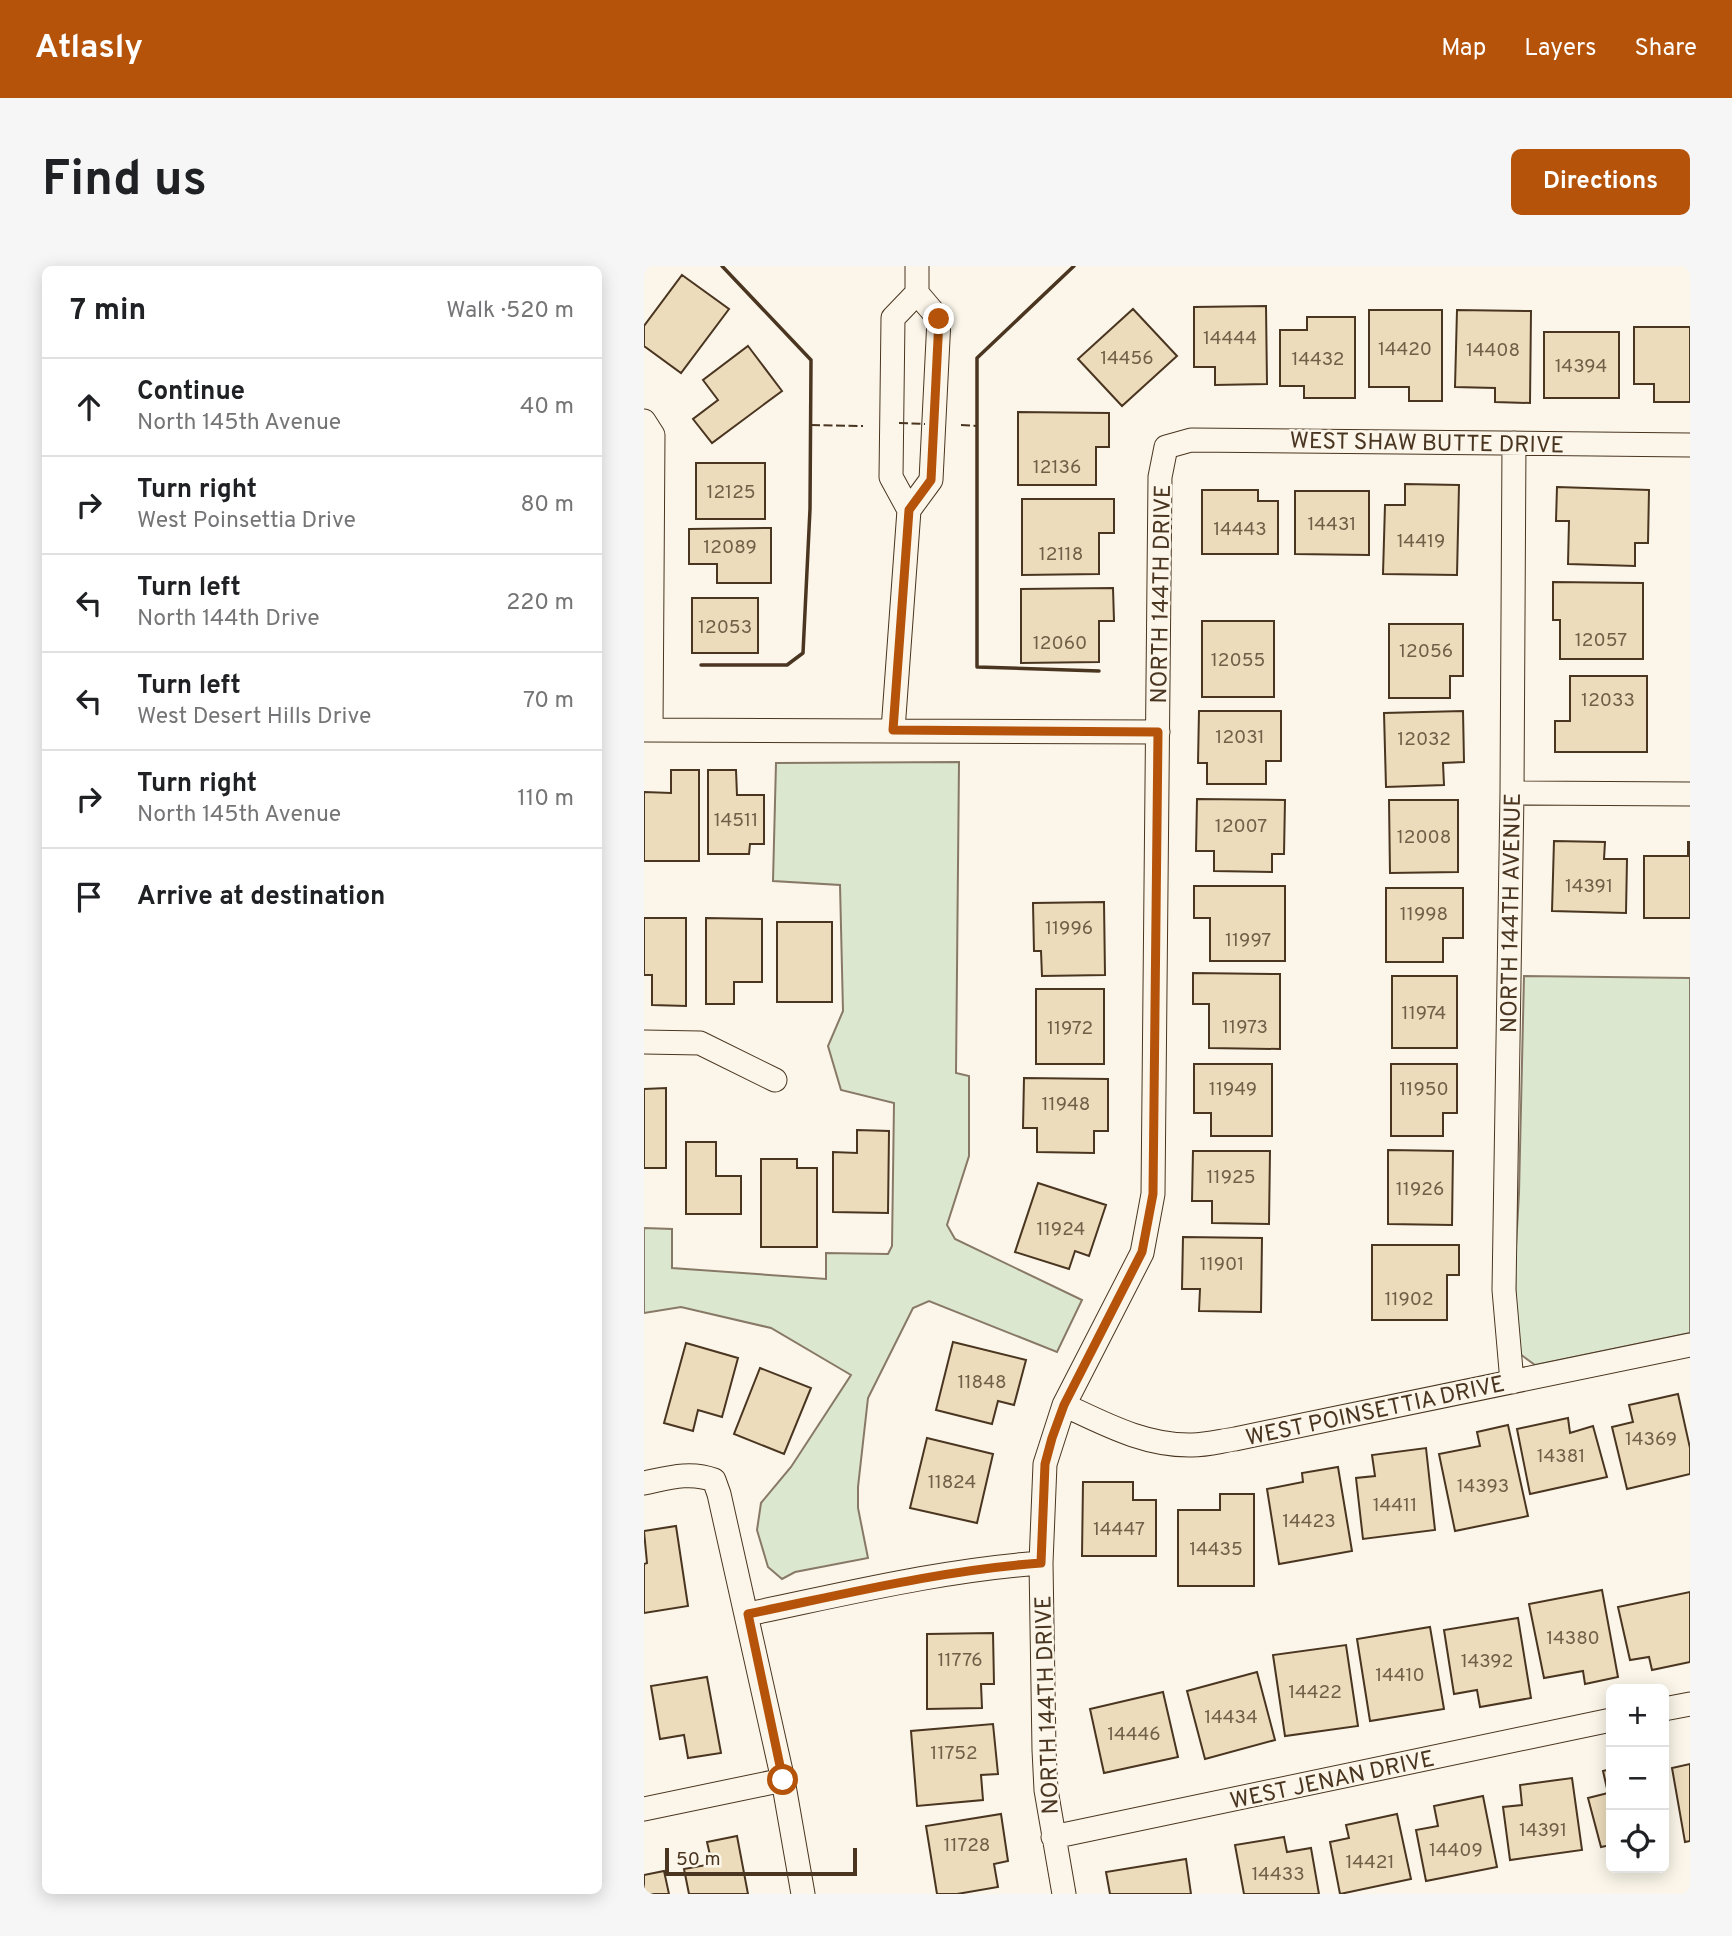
<!DOCTYPE html>
<html lang="en">
<head>
<meta charset="utf-8">
<style>
  body { margin:0; font-family:Overpass,sans-serif; background:#f6f6f6; color:#202124 }
  .controls { position:absolute; right:21px; bottom:21px; display:grid; overflow:hidden; border-radius:10px; box-shadow:0 4px 18px #0003 }
  .controls button { width:63px; height:63px; display:grid; place-items:center; padding:0; border:0; border-bottom:2px solid #e0e0e0; background:#fff; color:#202124; font:35px sans-serif }
  .scale { position:absolute; left:21px; bottom:18px; width:192px; box-sizing:border-box; padding-left:7px; border:4px solid #4a3520; border-top:0; font-size:19px; line-height:24px; white-space:nowrap; color:#4a3520; -webkit-text-stroke:5px #fbf6e9; paint-order:stroke }
  .stop { position:absolute; width:21px; height:21px; margin:-16px; border:5px solid #b45309; border-radius:50%; background:#fff }
  .stop.end { background:#b45309; border-color:#fff; box-shadow:0 2px 7px #0008 }
  .list { margin:0; padding:0; list-style:none }
  h2 { display:flex; justify-content:space-between; align-items:center; height:91px; margin:0; padding:0 28px; font-size:30px }
  h2 small { font-size:23px; font-weight:400; color:#757577 }
  .list li { display:grid; grid-template-columns:46px 1fr auto; gap:21px; align-items:center; box-sizing:border-box; height:98px; padding:0 28px; border-top:2px solid #e0e0e0 }
  .list b { display:block; font-size:26px; white-space:nowrap }
  .list p { margin:0; font-size:23px; white-space:nowrap; color:#757577 }
  .list em { font-size:23px; font-style:normal; color:#757577 }
  .icon { flex:none; width:38px; height:38px; fill:none; stroke:currentColor; stroke-width:2; stroke-linecap:round; stroke-linejoin:round }
  .map { position:relative; flex:none; width:1046px; height:1628px; overflow:hidden; border-radius:10px }
  header { display:flex; align-items:center; gap:42px; box-sizing:border-box; height:98px; padding:0 35px; background:#b45309; color:#fff }
  header strong { font-size:33px }
  nav { display:flex; gap:38px; margin-inline-start:auto; font-size:24px }
  .intro { display:flex; align-items:center; justify-content:space-between; box-sizing:border-box; height:168px; padding:0 42px }
  h1 { margin:0; font-size:49px }
  .button { padding:18px 32px; border-radius:10px; background:#b45309; color:#fff; font-size:24px; font-weight:700 }
  main { display:flex; gap:42px; padding:0 42px }
  aside { flex:1; background:#fff; border-radius:10px; box-shadow:0 4px 18px #0003 }
  .map>svg:first-child { display:block }
  .green { fill:#dce7d0; stroke:#887966; stroke-width:2 }
  .building { fill:#ecdcbc; stroke:#4a3520; stroke-width:2 }
  .lines { fill:none; stroke-linecap:round; stroke-linejoin:round }
  .minor-casing { stroke:#4a3520; stroke-width:25 }
  .minor { stroke:#fbf6e9; stroke-width:23 }
  .fence { stroke:#4a3520; stroke-width:2; stroke-dasharray:9 3.5; stroke-linecap:butt }
  .wall { stroke:#4a3520; stroke-width:3.5 }
  .route { stroke:#b45309; stroke-width:9 }
  .labels { text-anchor:middle; stroke-width:5; stroke-linejoin:round; paint-order:stroke }
  .number-label { font-size:19px; fill:#725f47 }
  .street-label { font-size:23px; fill:#4a3520; stroke:#fbf6e9 }
</style>
</head>
<body>
<header>
<strong>Atlasly</strong>
<nav><a>Map</a><a>Layers</a><a>Share</a></nav>
</header>
<div class="intro"><h1>Find us</h1><a class="button">Directions</a></div>
<main>
<aside>
<h2>7 min<small>Walk · 520 m</small></h2>
<ul class="list">
<li><svg class="icon" aria-label="ahead" viewBox="0 0 24 24"><path d="M12 20V5M6 11l6-6 6 6"/></svg><div><b>Continue</b><p>North 145th Avenue</p></div><em>40 m</em></li>
<li><svg class="icon" aria-label="right" viewBox="0 0 24 24"><path d="M7 20v-9h11M14 6l5 5-5 5"/></svg><div><b>Turn right</b><p>West Poinsettia Drive</p></div><em>80 m</em></li>
<li><svg class="icon" aria-label="left" viewBox="0 0 24 24"><path d="M17 20v-9H6M10 6l-5 5 5 5"/></svg><div><b>Turn left</b><p>North 144th Drive</p></div><em>220 m</em></li>
<li><svg class="icon" aria-label="left" viewBox="0 0 24 24"><path d="M17 20v-9H6M10 6l-5 5 5 5"/></svg><div><b>Turn left</b><p>West Desert Hills Drive</p></div><em>70 m</em></li>
<li><svg class="icon" aria-label="right" viewBox="0 0 24 24"><path d="M7 20v-9h11M14 6l5 5-5 5"/></svg><div><b>Turn right</b><p>North 145th Avenue</p></div><em>110 m</em></li>
<li><svg class="icon" aria-label="arrive" viewBox="0 0 24 24"><path d="M6 21V4h12l-3 4 3 4H6"/></svg><div><b>Arrive at destination</b></div></li>
</ul>
</aside>
<div class="map">
<svg width="1046" height="1628" viewBox="0 0 1046 1628">
  <rect width="100%" height="100%" fill="#fbf6e9"/>
  <path class="green" d="M315,496L312,807L325,810V890L303,959L311,973L438,1034L413,1086L285,1035L269,1042L224,1132L214,1221V1242L224,1292L151,1306L138,1313L124,1301L113,1264L117,1237L147,1201L207,1109L127,1062L37,1041L0,1047V962L28,963V1002L182,1013V987L244,988L248,980L250,837L197,824L184,780L199,745L196,619L129,615L132,497Z
    M880,710L1046,712V1067L891,1099L872,1085L871,998L875,927Z"/>
  <path class="building" d="M38,9L85,43L37,107L0,80V60Z
    M622,40L623,118L571,119V101H550V41Z
    M489,43L533,90L478,140L434,93Z
    M725,44H798V135H765V121H725Z
    M813,44L887,45L886,137L851,136V122L811,121Z
    M663,51H711V132H660V120H636V64H663Z
    M990,61H1046V136H1010V118H990Z
    M900,66H975V132H900Z
    M104,80L138,125L68,177L49,153L74,134L59,114Z
    M374,146L465,147V181H452V219H374Z
    M52,197H121V253H52Z
    M761,218L815,219L813,309L739,308L741,239H761Z
    M913,221L1005,224L1004,277H991V300L924,298L925,255H912Z
    M558,224H614V235H634V288H558Z
    M651,225H725V289L651,288Z
    M378,233H470V267H455V308L378,309Z
    M127,262V317H73V298H45V263Z
    M909,316L999,317V393H916V354H909Z
    M469,322L470,355H455V396L377,397V323Z
    M48,332H114V387H48Z
    M558,355H630V431H558Z
    M745,358H819V410H806V432H745Z
    M926,410H1003V486H911V455H926Z
    M555,445H637V495H622V518H563V497H554Z
    M819,445L820,496L799,497L800,519L742,521L740,447Z
    M27,504H55V595H0V526L27,527Z
    M64,504H92L93,529H120V578H106L105,588H64Z
    M553,533L641,534L640,588H628V606L570,605V585H552Z
    M745,534H814V606L746,607Z
    M910,575L961,576L960,593H983L982,647L908,645Z
    M1044,576H1046V652H1000V590H1044Z
    M550,620H641V695H566V652H550Z
    M742,622H819V672H799V696H742Z
    M460,636L461,709L398,710L397,685H390L389,637Z
    M0,652H42V740L8,739V709H0Z
    M62,652L118,653V716H90V738H62Z
    M133,656H188V736H133Z
    M549,707L636,708V783L565,782V738H549Z
    M748,710H813V782H748Z
    M392,723H460V798H392Z
    M550,798H628V870H567V847H550Z
    M747,798H813V847H799V870H747Z
    M380,812L464,813V865H450V887L393,886V862H379Z
    M22,822V902H0V823Z
    M213,864L245,865L244,947L189,946V886L213,887Z
    M42,876H72V910H97V948H42Z
    M744,884L809,885L808,959L744,958Z
    M549,885H626L625,958L568,957V935H548Z
    M117,893H153V902H173V981H117Z
    M394,917L462,939L445,990L431,985L425,1003L371,986Z
    M539,971L618,972L617,1046L555,1045L556,1023H538Z
    M728,979H815V1009H803V1054H728Z
    M309,1076L382,1094L370,1139L354,1135L348,1158L292,1144Z
    M42,1077L94,1092L78,1151L54,1144L49,1165L20,1157Z
    M116,1102L167,1122L140,1188L90,1168Z
    M1034,1128L1046,1182V1208L983,1223L968,1161L989,1156L985,1139Z
    M924,1152L926,1167L949,1160L963,1211L886,1228L873,1163Z
    M864,1159L884,1250L811,1265L795,1188L836,1180L833,1166Z
    M283,1172L349,1188L333,1257L266,1242Z
    M782,1182L791,1264L719,1273L712,1212L731,1210L728,1189Z
    M694,1201L708,1285L635,1298L623,1223L659,1216L658,1207Z
    M439,1216H489V1234H512V1290H438Z
    M576,1228H610V1320H534V1244H576Z
    M32,1260L44,1340L0,1347V1298L3,1297L0,1265Z
    M958,1324L974,1411L941,1418L939,1405L900,1412L885,1338Z
    M1046,1326V1396L1008,1404L1005,1391L986,1394L974,1341Z
    M874,1352L887,1432L836,1441L833,1424L810,1428L800,1364Z
    M786,1361L800,1443L726,1455L713,1373Z
    M349,1367L350,1418H337L338,1442L283,1443V1368Z
    M702,1379L714,1460L641,1470L629,1389Z
    M613,1406L631,1474L561,1493L543,1425Z
    M63,1411L77,1487L44,1492L40,1469L16,1473L7,1420Z
    M519,1426L534,1491L460,1507L446,1443Z
    M349,1458L354,1508L337,1509L339,1534L273,1540L267,1465Z
    M1046,1498V1575L1041,1576L1028,1502Z
    M967,1503V1579L957,1581L944,1532L964,1527L959,1505Z
    M928,1512L938,1584L866,1594L859,1541L878,1539L876,1519Z
    M839,1530L853,1601L782,1615L772,1564L794,1560L790,1540Z
    M357,1548L364,1595L350,1598L354,1621L313,1628H293L282,1560Z
    M753,1548L767,1613L696,1628L686,1576L705,1572L702,1559Z
    M93,1570L104,1628H45L40,1603L68,1598L63,1576Z
    M640,1571L643,1586L667,1582L675,1628H600L591,1579Z
    M542,1593L547,1628H466L462,1606Z
    M20,1605L25,1628H0V1609Z"/>
  <g class="lines">
    <g class="minor-casing">
      <path id="minor" d="M0,155L9,169L7,464
        M265,244L287,214L295,53L273,27V0
        M0,464L514,466
        M249,464L265,244L247,211L249,52L273,27
        M868,527L1046,528
        M0,776L56,777L131,814
        M868,1116L860,1024L868,527L870,177
        M420,1139C461,1158 501,1180 548,1179C562,1179 577,1175 591,1173L1046,1079
        M0,1217C24,1212 46,1205 70,1214L75,1228L139,1514L159,1628
        M104,1348C201,1328 298,1304 397,1297
        M1020,1443L1046,1438
        M0,1543L139,1514
        M409,1571L967,1454
        M420,1628L402,1524L400,1484L397,1297L401,1198L420,1139L498,987L509,928L516,211L522,181L547,174L1046,179"/>
    </g>
    <use href="#minor" class="minor"/>
    <path class="fence" d="M255,157L281,158
      M167,159L219,160
      M317,159L333,160"/>
    <path class="wall" d="M430,0L333,92V401L455,405
      M57,399H143L159,387L166,243L167,94L78,0"/>
  </g>
  <g class="lines">
    <path class="route" d="M139,1514L104,1348C201,1328 298,1304 397,1297L401,1198L408,1172L420,1139L498,986L509,928L514,466L249,464L265,244L287,214L295,53"/>
  </g>
  <g class="labels">
    <g class="number-label">
      <text x="586" y="78">14444</text>
      <text x="761" y="89">14420</text>
      <text x="849" y="90">14408</text>
      <text x="483" y="98">14456</text>
      <text x="674" y="99">14432</text>
      <text x="937" y="106">14394</text>
      <text x="413" y="207">12136</text>
      <text x="87" y="232">12125</text>
      <text x="688" y="264">14431</text>
      <text x="596" y="269">14443</text>
      <text x="777" y="281">14419</text>
      <text x="86" y="287">12089</text>
      <text x="417" y="294">12118</text>
      <text x="81" y="367">12053</text>
      <text x="957" y="380">12057</text>
      <text x="416" y="383">12060</text>
      <text x="782" y="391">12056</text>
      <text x="594" y="400">12055</text>
      <text x="964" y="440">12033</text>
      <text x="596" y="477">12031</text>
      <text x="780" y="479">12032</text>
      <text x="92" y="560">14511</text>
      <text x="597" y="566">12007</text>
      <text x="780" y="577">12008</text>
      <text x="945" y="626">14391</text>
      <text x="780" y="654">11998</text>
      <text x="425" y="668">11996</text>
      <text x="604" y="680">11997</text>
      <text x="780" y="753">11974</text>
      <text x="601" y="767">11973</text>
      <text x="426" y="768">11972</text>
      <text x="589" y="829">11949</text>
      <text x="780" y="829">11950</text>
      <text x="422" y="844">11948</text>
      <text x="587" y="917">11925</text>
      <text x="776" y="929">11926</text>
      <text x="417" y="969">11924</text>
      <text x="578" y="1004">11901</text>
      <text x="765" y="1039">11902</text>
      <text x="338" y="1122">11848</text>
      <text x="1007" y="1179">14369</text>
      <text x="917" y="1196">14381</text>
      <text x="308" y="1222">11824</text>
      <text x="839" y="1226">14393</text>
      <text x="751" y="1245">14411</text>
      <text x="665" y="1261">14423</text>
      <text x="475" y="1269">14447</text>
      <text x="572" y="1289">14435</text>
      <text x="929" y="1378">14380</text>
      <text x="316" y="1400">11776</text>
      <text x="843" y="1401">14392</text>
      <text x="756" y="1415">14410</text>
      <text x="671" y="1432">14422</text>
      <text x="587" y="1457">14434</text>
      <text x="490" y="1474">14446</text>
      <text x="310" y="1493">11752</text>
      <text x="899" y="1570">14391</text>
      <text x="323" y="1585">11728</text>
      <text x="812" y="1590">14409</text>
      <text x="726" y="1602">14421</text>
      <text x="634" y="1614">14433</text>
    </g>
    <g class="street-label">
      <text transform="translate(783 176) rotate(1)" y="8">WEST SHAW BUTTE DRIVE</text>
      <text transform="translate(516 328) rotate(-89)" y="8">NORTH 144TH DRIVE</text>
      <text transform="translate(866 647) rotate(-89)" y="8">NORTH 144TH AVENUE</text>
      <text transform="translate(731 1144) rotate(-12)" y="8">WEST POINSETTIA DRIVE</text>
      <text transform="translate(402 1439) rotate(-92)" y="8">NORTH 144TH DRIVE</text>
      <text transform="translate(688 1513) rotate(-12)" y="8">WEST JENAN DRIVE</text>
    </g>
  </g>
</svg>
<div class="controls">
<button>+</button>
<button>−</button>
<button><svg class="icon" aria-label="locate" viewBox="0 0 24 24"><circle cx="12" cy="12" r="6"/><path d="M12 2v4M12 18v4M2 12h4M18 12h4"/></svg></button>
</div>
<div class="scale">50 m</div>
<div class="stop" style="left:139px;top:1514px"></div>
<div class="stop end" style="left:295px;top:53px"></div>
</div>
</main>
</body>
</html>
